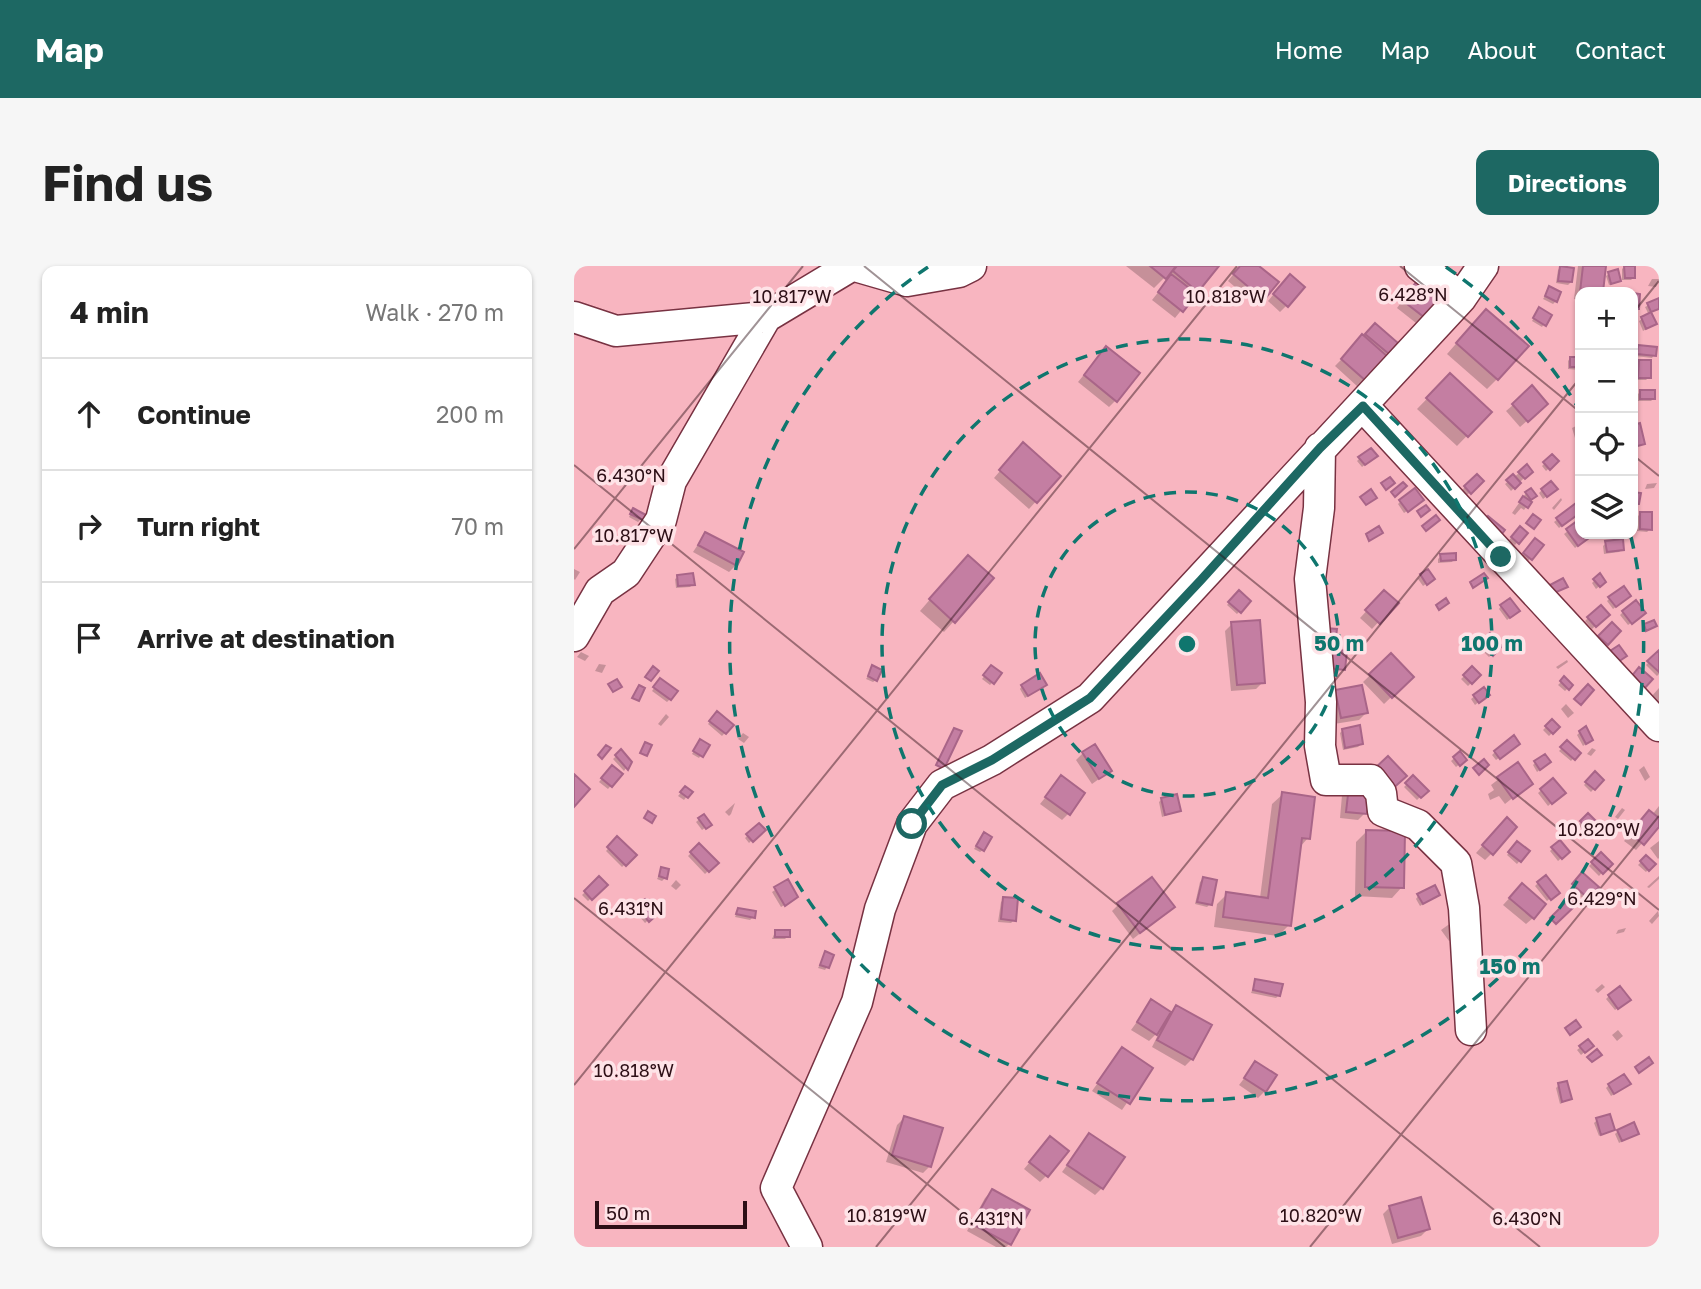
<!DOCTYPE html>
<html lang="en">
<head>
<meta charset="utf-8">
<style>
  body { margin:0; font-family:"Golos Text",sans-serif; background:#f6f6f6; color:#222 }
  .controls { position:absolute; right:21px; top:21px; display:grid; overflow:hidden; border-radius:14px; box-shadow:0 2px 5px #0004 }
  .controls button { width:63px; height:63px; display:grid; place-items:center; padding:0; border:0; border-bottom:2px solid #e0e0e0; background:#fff; color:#222; font:35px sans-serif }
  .scale { position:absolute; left:21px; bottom:18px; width:152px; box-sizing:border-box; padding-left:7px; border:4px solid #2d0f16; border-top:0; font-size:19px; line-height:24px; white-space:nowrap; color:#2d0f16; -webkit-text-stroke:5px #fee3e7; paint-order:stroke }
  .stop { position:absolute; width:21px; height:21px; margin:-16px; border:5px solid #1d6863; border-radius:50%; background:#fff }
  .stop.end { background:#1d6863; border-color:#fff; box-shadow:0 2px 7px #0008 }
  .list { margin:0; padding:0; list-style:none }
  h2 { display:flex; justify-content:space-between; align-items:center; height:91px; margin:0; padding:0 28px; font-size:30px }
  h2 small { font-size:23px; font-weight:400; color:#767676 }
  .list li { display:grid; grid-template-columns:46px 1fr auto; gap:21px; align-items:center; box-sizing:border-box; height:112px; padding:0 28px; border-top:2px solid #e0e0e0 }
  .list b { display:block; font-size:26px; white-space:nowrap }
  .list em { font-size:23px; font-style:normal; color:#767676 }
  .icon { flex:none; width:38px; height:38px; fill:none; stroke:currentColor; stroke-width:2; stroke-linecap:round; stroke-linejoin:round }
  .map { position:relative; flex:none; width:1085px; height:981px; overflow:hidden; border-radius:14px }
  header { display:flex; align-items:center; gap:42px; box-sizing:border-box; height:98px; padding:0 35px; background:#1d6863; color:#fff }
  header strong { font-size:33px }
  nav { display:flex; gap:38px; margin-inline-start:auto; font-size:24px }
  .intro { display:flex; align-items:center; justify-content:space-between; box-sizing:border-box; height:168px; padding:0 42px }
  h1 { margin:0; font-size:49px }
  .button { padding:18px 32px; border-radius:14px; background:#1d6863; color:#fff; font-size:24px; font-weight:700 }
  main { display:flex; gap:42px; padding:0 42px }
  aside { flex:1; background:#fff; border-radius:14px; box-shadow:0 2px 5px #0004 }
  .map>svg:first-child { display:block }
  .shadow { fill:#0003 }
  .building { fill:#c47ea2; stroke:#a96588; stroke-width:2 }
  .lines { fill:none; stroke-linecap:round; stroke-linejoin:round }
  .minor-casing { stroke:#783242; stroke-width:33 }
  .minor { stroke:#fff; stroke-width:30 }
  .route { stroke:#1d6863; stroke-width:9 }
  .ticks { fill:none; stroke:#2d0f16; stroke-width:2; stroke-opacity:0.45 }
  .ring { fill:none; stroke:#0f766e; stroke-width:3.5; stroke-dasharray:12 9 }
  .ticks-label { font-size:18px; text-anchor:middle; fill:#2d0f16; stroke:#fee3e7; stroke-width:7; stroke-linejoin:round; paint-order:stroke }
  .centre { fill:#0f766e; stroke:#fee3e7; stroke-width:3.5 }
  .ring-label { font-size:21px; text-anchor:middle; font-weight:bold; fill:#0f766e; stroke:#fee3e7; stroke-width:7; stroke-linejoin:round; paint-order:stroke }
</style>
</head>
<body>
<header>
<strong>Map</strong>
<nav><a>Home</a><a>Map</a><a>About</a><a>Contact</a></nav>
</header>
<div class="intro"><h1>Find us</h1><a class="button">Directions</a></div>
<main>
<aside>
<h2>4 min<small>Walk · 270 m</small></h2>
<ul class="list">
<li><svg class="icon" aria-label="ahead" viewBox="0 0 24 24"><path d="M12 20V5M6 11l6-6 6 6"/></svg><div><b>Continue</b></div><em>200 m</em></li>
<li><svg class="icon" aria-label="right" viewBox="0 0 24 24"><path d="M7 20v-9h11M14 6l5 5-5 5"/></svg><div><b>Turn right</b></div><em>70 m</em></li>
<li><svg class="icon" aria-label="arrive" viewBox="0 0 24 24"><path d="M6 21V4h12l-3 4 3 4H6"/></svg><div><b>Arrive at destination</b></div></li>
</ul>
</aside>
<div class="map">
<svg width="1085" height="981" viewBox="0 0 1085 981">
  <rect width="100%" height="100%" fill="#f8b5c0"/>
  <path class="shadow" d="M552,0H643L601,52L578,34L594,14L591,11L580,22Z
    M666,0H683L689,33L682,39L654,15Z
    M1004,0H1030L1027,26H1006V34L1000,33Z
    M1051,0H1059L1060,11L1057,14H1048V3Z
    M987,1L997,16L994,19L982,17L984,4Z
    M1035,8L1045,14L1042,17L1035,19L1032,10Z
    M1078,13H1085L1082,21L1074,20Z
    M709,17L713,39L706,46L694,35Z
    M840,19L871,32L847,61L823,42Z
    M976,22L982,35L979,38L969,33Z
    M1085,34V43L1076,47L1081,58L1069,65L1065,55L1075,49L1071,41Z
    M963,46L970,58L968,61L958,55Z
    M902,55L923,113L913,123L873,88Z
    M801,59L822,77L784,121L761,100Z
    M1065,80L1080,89L1078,92L1061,90Z
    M526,89L542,134L535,141L504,116Z
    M996,92L1006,93V104L994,103V95Z
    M1065,96L1075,111L1072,114H1062V99Z
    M876,109L916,146L883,180L843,143Z
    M1067,125L1080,132L1077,135H1064V128Z
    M1005,135L1006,143H1002V138Z
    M939,139L965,144L946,161L932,145Z
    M1006,158V170L1001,172L998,162Z
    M1065,159L1069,178L1059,182V161Z
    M443,185L485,210L455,243L420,212Z
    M978,190L983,195L972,205L968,200Z
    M786,192L798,193L788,201L783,195Z
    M953,201L957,205L937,225L931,218Z
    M903,210L908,215L893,229L888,224Z
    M1083,217L1080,222L1071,223L1073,218Z
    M968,224L978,226L969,233L965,227Z
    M952,227L958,233L950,244L947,242L941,249L938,247Z
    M987,232L988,234L980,244L978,242Z
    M827,235L845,237L830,247L824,238Z
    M1006,236V246L985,262L980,256Z
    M57,247L67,253L64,256L55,251Z
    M1067,247L1076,263L1073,266L1063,265L1064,250Z
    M1003,258L1006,268H1010L1013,272L1001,282L990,268Z
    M946,263L951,267L941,279L935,274Z
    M131,268L162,299L155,306L119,286Z
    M961,275L967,279L954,295L948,290Z
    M1032,277L1048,283L1045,286L1030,288L1029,280Z
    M867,290L880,293L878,296L864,297V293Z
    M383,302L380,355L370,366L346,345Z
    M0,303L6,306L1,314L0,313Z
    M853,305L855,316L849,320L844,313Z
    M1025,310L1027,319L1022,323L1018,317Z
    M104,311L119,318L116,321L102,322L101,313Z
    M665,326L675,335L663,348L653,339Z
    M810,326L822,337L798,363L786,352Z
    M1036,332L1052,333L1039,343L1033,335Z
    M927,340L941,348L933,354L925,343Z
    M1026,341L1033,349L1018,363L1011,355Z
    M1049,346L1067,350L1054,359L1046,349Z
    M658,358L689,416L682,423L657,425L651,365Z
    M916,370L926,380L915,391L905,381Z
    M7,386L15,390L11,395L3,391Z
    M1085,386V408L1083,410L1072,399Z
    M817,389L838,411L810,438L789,416Z
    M993,394L994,396L984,403L982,401Z
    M25,398L32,399L28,407L21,405Z
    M418,401L426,408L416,419L408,413Z
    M299,402L302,414L299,416L292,413Z
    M898,403L905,409L894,420L887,413Z
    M990,413L997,419L991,425L984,419Z
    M86,414L96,433L93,436L78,425Z
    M471,419L451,432L446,423L448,420Z
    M1085,422V438L1077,431Z
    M910,423L911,431L901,439L897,433Z
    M762,426L792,447L785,454L760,458L755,433Z
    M992,438L1000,447L994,452L987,443Z
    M92,448L95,451L87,460L84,458Z
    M143,448L158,459L148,470L134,458Z
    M978,455L984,461L975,470L969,464Z
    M769,464L787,478L784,481L769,484L766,467Z
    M1006,466L1017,474L1009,480L1003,469Z
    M169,467L175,471L170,477L164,473Z
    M993,477L1004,487L997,495L985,485Z
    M124,478L127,489L125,492L118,488Z
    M941,480L922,494L918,489L921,486Z
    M1018,482L1022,484L1017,490L1013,488Z
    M47,486L56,496L50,505L39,493Z
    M509,487L536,505L518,518L502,494Z
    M885,488L891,494L882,501L877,495Z
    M961,497L972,499L963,506L959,499Z
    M943,499L952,521L931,538L925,530L916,534L914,528L920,524L917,519Z
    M1070,500L1076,511L1071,515L1065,504Z
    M38,501L47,508L34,523L25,516Z
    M1021,507L1028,514L1017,526L1010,519Z
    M487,512L495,547L488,554L466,538Z
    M839,512L852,525L843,534L830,521Z
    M979,514L989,527L974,540L964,527Z
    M111,522L116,526L110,534L104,530Z
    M775,522L791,547L784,554L766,552L768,529Z
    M709,528L734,572L725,582L715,659L704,670L640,661L643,638L653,628L686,632L698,538Z
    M588,533L605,545L588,551L585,536Z
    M161,537L157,548L155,550L151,546Z
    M1085,540V558L1062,584L1050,575L1069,553L1078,549Z
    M1048,542L1051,544L1044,553L1041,551Z
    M129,550L135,559L128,564L122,556Z
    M1014,550L1027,562L1017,572L1004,559Z
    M185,559L189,563L175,577L171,572Z
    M926,560L918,587L911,594L902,587Z
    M793,565L828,621L818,632L781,630L782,576Z
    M410,568L409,584L406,586L400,583Z
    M43,573L60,589L48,601L32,585Z
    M1085,575V592L1084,593L1076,582Z
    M985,576L994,586L984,595L976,585Z
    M943,577L954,585L943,598L933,589Z
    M125,579L142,597L131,608L114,590Z
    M1027,588L1036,598L1025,610L1015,600Z
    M1072,591L1079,598L1072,606L1064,599Z
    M88,603L91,612L88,615L83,613Z
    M1008,609L1023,621L1011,634L996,622Z
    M1085,610V613L1075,622L1073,621Z
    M25,613L31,619L14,635L8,629Z
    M629,613L636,638L633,641L621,638L626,616Z
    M102,614L107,619L102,624L97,620Z
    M213,616L219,634L207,641L198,626Z
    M964,617L983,627L973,635L961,620Z
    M941,626L959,652L952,658L929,639Z
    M844,630L861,631L846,640L842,633Z
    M430,633L440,654L437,657L424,656L427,636Z
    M70,635L81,648L71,657L60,644Z
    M545,638L599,641L559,673L538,645Z
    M164,644L179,651L176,654L161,651Z
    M1084,645L1085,650L1078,658L1075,655Z
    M881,654L886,668L875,675L867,664Z
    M1052,662L1050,666L1042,668L1044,664Z
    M201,666L214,670L211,673H198Z
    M252,687L253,701L251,704L244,702Z
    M682,715L705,729L702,732L677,727Z
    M1028,718L1031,721L1024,727L1021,724Z
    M1035,730L1052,736L1041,744L1032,733Z
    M578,735L597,747L603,741L618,793L611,800L578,781L587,763L575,775L557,764Z
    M1044,764L1049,770L1043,775L1038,769Z
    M1014,775L1018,780L1007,789L1003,784Z
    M548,783L577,802L548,844L518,825Z
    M682,797L691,825L684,832L665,819Z
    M985,819L996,833L986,838L982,822Z
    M1035,819L1052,821L1037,830L1032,822Z
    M330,852L356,900L349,907L312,896L323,859Z
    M1023,854L1039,864L1025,870L1020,857Z
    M1044,865L1063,868L1045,877L1041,868Z
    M515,869L528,922L521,929L488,906Z
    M470,879L472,910L466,916L450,903Z
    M418,925L435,978L432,981H422L393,965L411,932Z
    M816,941L854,963L847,970L818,978L809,948Z"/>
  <path class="building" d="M576,0H602L592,13Z
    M603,0H645L624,26L599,5Z
    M666,0H685L705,16L690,34L659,8Z
    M986,0L1000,2L998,16L984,15Z
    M1009,0H1032L1029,26H1006Z
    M1050,0H1061V12H1051Z
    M1044,3L1047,15L1037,18L1034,6Z
    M597,8L623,28L609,46L584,26Z
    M716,8L731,21L714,41L699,28Z
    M847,10L874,32L855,55L828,34Z
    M975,20L987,26L983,36L971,30Z
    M1059,27L1066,28L1065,43H1059Z
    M1085,32V43L1077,46L1073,37Z
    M965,41L978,49L972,60L959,52Z
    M912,43L955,80L924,114L882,77Z
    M1077,46L1083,58L1072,63L1067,51Z
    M801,57L824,77L815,88L791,68Z
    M788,68L814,91L792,115L767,93Z
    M1064,79L1083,81L1082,90L1063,88Z
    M532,80L566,107L543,136L510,109Z
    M996,91H1006V101H996Z
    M1065,94H1077V112H1064Z
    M876,107L918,146L894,171L852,132Z
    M958,119L974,138L954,156L938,138Z
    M1066,124H1081V133H1066Z
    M1066,157L1071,178L1060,181L1059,159Z
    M449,176L487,210L463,237L425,204Z
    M797,182L804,190L791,199L784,191Z
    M978,188L985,195L976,204L969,196Z
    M953,198L959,206L951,213L944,206Z
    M903,208L910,215L897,228L890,220Z
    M939,208L947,217L941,223L932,214Z
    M816,211L821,217L812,224L807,217Z
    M977,215L984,223L973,231L967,223Z
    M829,216L833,220L821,231L817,226Z
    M841,222L850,234L834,246L825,234Z
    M957,222L963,230L957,234L951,226Z
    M797,223L803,232L792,239L786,231Z
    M1059,226L1067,227L1065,238H1059Z
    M949,230L958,236L954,242L945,236Z
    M1006,234V247L988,260L982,252Z
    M852,239L856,244L847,251L843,245Z
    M59,242L72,249L69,254L56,248Z
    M1066,246H1078V264L1066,263Z
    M959,248L967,254L960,263L952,257Z
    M862,249L866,254L852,265L848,260Z
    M914,250L931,264L924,273L906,259Z
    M1003,255L1006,260V268H1012L1015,272L1004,280L992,263Z
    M805,260L809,267L795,275L792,268Z
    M946,260L954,267L945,278L937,271Z
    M131,266L170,286L163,300L124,279Z
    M961,272L970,279L958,294L949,287Z
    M1049,273L1050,284L1033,286L1031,275Z
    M882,287V294L867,295L866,288Z
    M394,289L420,312L381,357L355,333Z
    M854,303L861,313L853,319L846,308Z
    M119,307L121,319L104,320L103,309Z
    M910,307L914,312L899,322L896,316Z
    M1026,307L1032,316L1026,321L1019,313Z
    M989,312L994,321L980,327L976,319Z
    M1050,320L1057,330L1042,341L1034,331Z
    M665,324L677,335L667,347L654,336Z
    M810,324L825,337L806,358L791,344Z
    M872,332L875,337L865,344L862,339Z
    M936,332L946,345L936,352L926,339Z
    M1062,334L1072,347L1058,358L1048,345Z
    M1027,339L1036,349L1022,361L1013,351Z
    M686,354L691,417L663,419L657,356Z
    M1080,354L1083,360L1072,365L1070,358Z
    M1038,356L1047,365L1034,379L1024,370Z
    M751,362L763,363L761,378L749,376Z
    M916,367L928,380L919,390L906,377Z
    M1045,379L1053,390L1044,396L1036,385Z
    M755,383L773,385L771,404L752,402Z
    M1085,384V406L1073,395Z
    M817,387L840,411L818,432L795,408Z
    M298,399L308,404L303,415L294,410Z
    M417,399L428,407L420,418L409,409Z
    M79,400L85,405L77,415L71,411Z
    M898,400L907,409L898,418L889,409Z
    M1065,401L1079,413L1071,422L1057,411Z
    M466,407L473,419L454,430L447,419Z
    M990,410L999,419L995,424L986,415Z
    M86,412L104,425L97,434L79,421Z
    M43,413L48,421L39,426L34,418Z
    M1014,418L1020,424L1007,439L1000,433Z
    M65,419L71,422L65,435L58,432Z
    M788,419L794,447L767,452L761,424Z
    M910,421L916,429L905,437L899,429Z
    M143,445L160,459L152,468L135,455Z
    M978,453L986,461L979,468L971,460Z
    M786,459L789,478L771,482L768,463Z
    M1012,460L1019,474L1012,478L1005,465Z
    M380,462L388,465L370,503L362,499Z
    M940,469L946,478L926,493L920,485Z
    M126,473L136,479L129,491L119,485Z
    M993,474L1007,487L1001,494L986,481Z
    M71,476L78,479L73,490L66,487Z
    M521,478L538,505L525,513L508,486Z
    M32,479L37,482L28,493L24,489Z
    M47,483L58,496L54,504L41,489Z
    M886,485L893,494L886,500L879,491Z
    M971,488L977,496L966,504L960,495Z
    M814,490L833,510L817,524L799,504Z
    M910,493L915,499L905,509L899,502Z
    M944,496L959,518L939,533L923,511Z
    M38,499L49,508L38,521L27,512Z
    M1021,505L1030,514L1021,524L1011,516Z
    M0,508L16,523L0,541Z
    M487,509L511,527L496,549L471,531Z
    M839,509L855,525L847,532L831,517Z
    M979,512L992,527L978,538L966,523Z
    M111,520L119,526L114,532L106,526Z
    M775,520L795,522L793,548L772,546Z
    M708,526L741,531L736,573L728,572L717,660L649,651L652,626L694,632Z
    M603,528L607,545L591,549L587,532Z
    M1075,544L1085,552V561L1070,579L1056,567Z
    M74,545L82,550L78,557L70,552Z
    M1014,547L1029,562L1021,570L1006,555Z
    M130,548L138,559L132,563L124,552Z
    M933,551L943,561L919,589L908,579Z
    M185,557L192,564L179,576L172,568Z
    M792,564L831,565L830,622L791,621Z
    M410,566L418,571L410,585L402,580Z
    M43,570L63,589L52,600L33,581Z
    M986,574L996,586L988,593L977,581Z
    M943,575L956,585L947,596L934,586Z
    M125,577L145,597L135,606L116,586Z
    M1027,586L1039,598L1029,608L1017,596Z
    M1072,589L1082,598L1075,605L1066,595Z
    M87,601L95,603L93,613L85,610Z
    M1008,606L1025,621L1015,633L998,618Z
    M972,609L986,627L977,634L963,616Z
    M25,610L34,619L18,634L10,625Z
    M578,611L601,641L566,667L543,637Z
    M629,611L643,614L638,639L623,636Z
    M214,613L224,631L211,640L200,621Z
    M948,617L972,638L960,653L935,632Z
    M861,619L866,629L849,638L843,628Z
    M429,631L444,632L442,655L427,653Z
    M71,633L84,648L75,656L62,640Z
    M995,633L1001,640L982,658L976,652Z
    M164,642L182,645L181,652L162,648Z
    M201,664H216V671H201Z
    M251,685L260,689L255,702L246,699Z
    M681,713L709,718L706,730L679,724Z
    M1046,720L1057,734L1044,743L1034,729Z
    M577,733L597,746L583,769L563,756Z
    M602,739L638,759L619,794L583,774Z
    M1002,754L1007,761L996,769L991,762Z
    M1014,773L1020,780L1011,787L1005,780Z
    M548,781L579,802L556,838L523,817Z
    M1023,783L1028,789L1018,796L1013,791Z
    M1075,791L1079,797L1065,807L1061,801Z
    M681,795L703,809L692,826L670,812Z
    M1050,808L1057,818L1040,828L1034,818Z
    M993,815L998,833L988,836L984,817Z
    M1036,848L1041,864L1027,869L1022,852Z
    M330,850L369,862L357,901L318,889Z
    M1060,856L1065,868L1048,875L1043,864Z
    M515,867L551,891L529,923L493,899Z
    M476,870L495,885L474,911L455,896Z
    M418,923L456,944L437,979L398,958Z
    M847,931L856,963L824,972L815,940Z"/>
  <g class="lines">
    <g class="minor-casing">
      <path id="minor" d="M281,0L333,15L385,6L397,0
        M846,0L887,32
        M0,51L42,65L192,51L97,215L87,254L52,307L26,325L0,370
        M192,51L277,0
        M789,140L1085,460
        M746,182L745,242L736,313L747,436L746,480L752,514H797L807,527L809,545L844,559L882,597L890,642L897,764
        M233,981L202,922L283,736L306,643L338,558L368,519L418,494L516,432L887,32L909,0"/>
    </g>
    <use href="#minor" class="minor"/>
  </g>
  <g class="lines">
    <path class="route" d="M338,558L368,519L418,494L516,432L627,314L746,182L789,140L927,291"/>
  </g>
  <path class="ticks" d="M290,0L1085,644M826,0L1006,146M1059,47L1085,15M1059,189L1085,210M0,199L966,981M0,283L229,0M0,632L431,981M0,819L663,0M302,981L1006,112M736,981L1085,550"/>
  <g class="ring">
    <circle cx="613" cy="378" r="152"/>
    <circle cx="613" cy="378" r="305"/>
    <path d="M872 1A457 457 0 0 1 1005 143M1057 271A457 457 0 1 1 354 1"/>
  </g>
  <g class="ticks-label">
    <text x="839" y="35">6.428°N</text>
    <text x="218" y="37">10.817°W</text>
    <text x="652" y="37">10.818°W</text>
    <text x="57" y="216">6.430°N</text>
    <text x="60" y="276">10.817°W</text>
    <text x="1025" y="570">10.820°W</text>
    <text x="1028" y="639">6.429°N</text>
    <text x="57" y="649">6.431°N</text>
    <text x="60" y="811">10.818°W</text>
    <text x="313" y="956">10.819°W</text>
    <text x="747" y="956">10.820°W</text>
    <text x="417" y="959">6.431°N</text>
    <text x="953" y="959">6.430°N</text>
  </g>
  <circle cx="613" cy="378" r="10" class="centre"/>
  <g class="ring-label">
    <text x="765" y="385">50 m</text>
    <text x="918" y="385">100 m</text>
    <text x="936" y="708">150 m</text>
  </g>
</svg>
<div class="controls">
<button>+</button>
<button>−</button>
<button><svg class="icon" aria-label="locate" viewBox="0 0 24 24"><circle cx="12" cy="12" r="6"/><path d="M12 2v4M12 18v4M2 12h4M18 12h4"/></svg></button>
<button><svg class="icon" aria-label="layers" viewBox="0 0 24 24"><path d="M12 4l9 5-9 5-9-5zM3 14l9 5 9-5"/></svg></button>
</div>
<div class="scale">50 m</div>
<div class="stop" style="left:338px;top:558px"></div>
<div class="stop end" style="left:927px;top:291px"></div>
</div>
</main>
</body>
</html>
